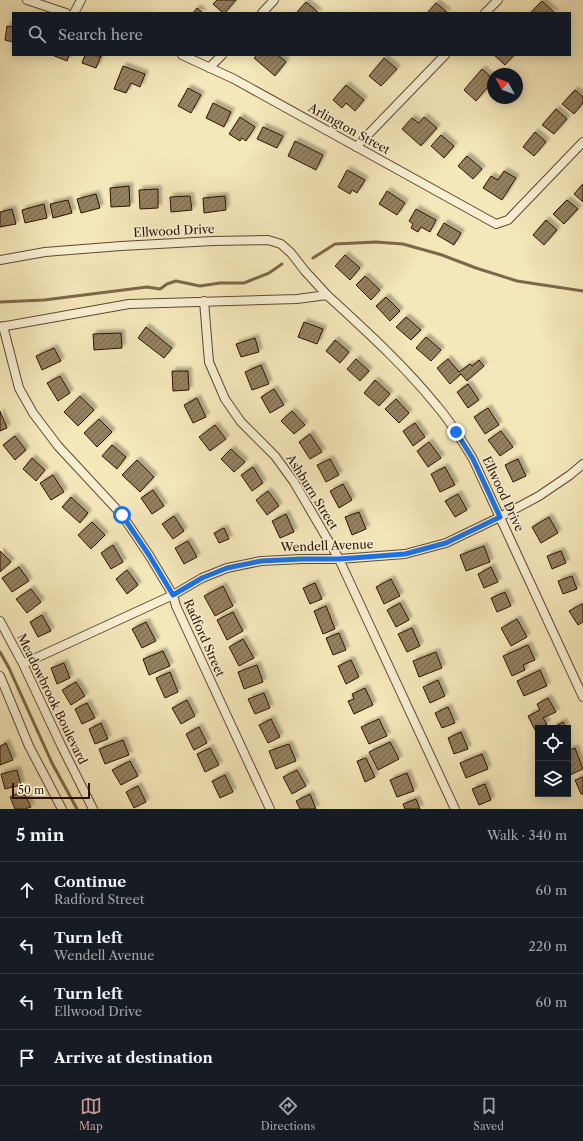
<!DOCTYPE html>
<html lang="en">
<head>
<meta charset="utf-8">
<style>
  body { margin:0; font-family:"Libre Caslon Text",serif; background:#242831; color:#f1f3f6 }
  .controls { position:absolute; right:12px; bottom:12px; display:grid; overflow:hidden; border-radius:0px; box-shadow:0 2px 10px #0003 }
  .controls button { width:36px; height:36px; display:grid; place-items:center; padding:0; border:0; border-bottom:1px solid #363941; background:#171b24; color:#f1f3f6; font:20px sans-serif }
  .compass { position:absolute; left:487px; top:68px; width:36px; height:36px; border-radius:50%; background:#171b24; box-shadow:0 2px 10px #0003; rotate:311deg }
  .scale { position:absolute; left:12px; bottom:10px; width:78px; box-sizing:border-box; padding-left:4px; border:2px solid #2d1300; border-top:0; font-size:11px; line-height:14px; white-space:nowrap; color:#2d1300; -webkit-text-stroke:3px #f8efd2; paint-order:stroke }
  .stop { position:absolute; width:12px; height:12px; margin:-9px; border:3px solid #1a73e8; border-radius:50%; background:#fff }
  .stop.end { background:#1a73e8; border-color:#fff; box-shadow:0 1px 4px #0008 }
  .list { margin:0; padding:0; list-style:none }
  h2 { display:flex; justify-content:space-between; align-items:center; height:52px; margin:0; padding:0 16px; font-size:17px }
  h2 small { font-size:13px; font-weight:400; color:#9ea1a6 }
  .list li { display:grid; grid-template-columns:26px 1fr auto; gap:12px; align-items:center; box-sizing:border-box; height:56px; padding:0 16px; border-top:1px solid #363941 }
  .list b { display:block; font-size:15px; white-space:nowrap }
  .list p { margin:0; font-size:13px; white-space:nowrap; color:#9ea1a6 }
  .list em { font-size:13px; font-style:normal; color:#9ea1a6 }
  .icon { flex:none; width:22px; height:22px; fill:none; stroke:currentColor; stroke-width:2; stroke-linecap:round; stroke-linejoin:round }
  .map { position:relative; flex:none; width:583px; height:809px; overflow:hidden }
  .search { position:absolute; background:#171b24; box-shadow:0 2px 10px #0003; left:12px; right:12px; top:12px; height:44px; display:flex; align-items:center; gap:10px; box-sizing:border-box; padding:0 14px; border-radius:0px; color:#9ea1a6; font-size:15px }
  .sheet { height:276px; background:#171b24 }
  nav { display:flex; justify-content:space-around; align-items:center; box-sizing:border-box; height:56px; border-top:1px solid #363941; background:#171b24; font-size:11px; color:#9ea1a6 }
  nav a { display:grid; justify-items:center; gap:2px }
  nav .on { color:#c59692 }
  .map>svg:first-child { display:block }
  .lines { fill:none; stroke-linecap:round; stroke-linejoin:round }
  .stream { stroke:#7c674a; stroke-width:3 }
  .building { fill:url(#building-hatch); stroke:#2d1300; filter:url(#shadow) }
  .minor-casing { stroke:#5f482e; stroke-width:10 }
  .minor { stroke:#f8efd2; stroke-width:8 }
  .route { stroke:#1a73e8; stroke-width:5 }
  .labels { text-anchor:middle; stroke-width:3.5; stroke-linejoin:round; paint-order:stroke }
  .street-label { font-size:12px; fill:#2d1300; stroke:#f8efd2 }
</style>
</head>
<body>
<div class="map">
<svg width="583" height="809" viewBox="0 0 583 809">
  <defs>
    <pattern id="building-hatch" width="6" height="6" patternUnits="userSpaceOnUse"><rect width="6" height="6" fill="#948161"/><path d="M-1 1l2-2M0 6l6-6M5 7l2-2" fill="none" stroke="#79684e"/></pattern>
    <filter id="shadow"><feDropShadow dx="3.5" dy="-3.5" stdDeviation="1" flood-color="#0004"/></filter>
  </defs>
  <rect width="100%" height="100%" fill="#f4e7ba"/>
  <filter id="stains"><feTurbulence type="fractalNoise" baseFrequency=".005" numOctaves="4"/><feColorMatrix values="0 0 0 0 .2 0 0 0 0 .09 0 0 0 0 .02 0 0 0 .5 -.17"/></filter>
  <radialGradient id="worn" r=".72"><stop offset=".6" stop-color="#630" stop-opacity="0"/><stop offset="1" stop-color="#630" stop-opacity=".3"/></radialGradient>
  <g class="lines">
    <path class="stream" d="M313,258L335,244L376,242L403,244L442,255L476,268L517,281L583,291
      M0,302L44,300L147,287L160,289L167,284L176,281L200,286L220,283H244L269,273L282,264
      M0,652L9,668L52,763L77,809"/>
  </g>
  <path class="building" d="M217,0H236L225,13H223L213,4Z
    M542,1L555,13H530Z
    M306,2L319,13H296Z
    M436,3L447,12V13H427Z
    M197,8L203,13H193Z
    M7,26L13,27V42L5,40Z
    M52,55H69L67,61Z
    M85,55L101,56L96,68L82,63Z
    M257,55H278L286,62L275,76L254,58Z
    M494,55H514L505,65Z
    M384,58L397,69L381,86L369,76Z
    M123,66L145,74L140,87L131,83L126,93L114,89Z
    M482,69L493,79V81L476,101L464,90Z
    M346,85L364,100L355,111L346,103L342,108L333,100Z
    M188,88L201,95L191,113L178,106Z
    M575,90L583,97V103L574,114L562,104Z
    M213,103L231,112L224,127L206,118Z
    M556,109L567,119L554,134L542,125Z
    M240,117L255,127L246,141L242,138L240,141L229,134Z
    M424,117L437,128L421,146L402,129L412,118L419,123Z
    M263,127L283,136L277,148L257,139Z
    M535,132L546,142L534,156L523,147Z
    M441,135L454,146L444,158L431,146Z
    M295,141L323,155L316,170L288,156Z
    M467,156L482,169L473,179L458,166Z
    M347,170L365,180L357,193L352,190L350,194L338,187Z
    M504,171L516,178L502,200L483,188L491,176L498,180Z
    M583,184V202L574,194Z
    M129,186L130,206L111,207L110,188Z
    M158,189V208L140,209L139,190Z
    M387,191L405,203L397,215L379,204Z
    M96,194L100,208L81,213L77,199Z
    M190,196L192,210L171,212L170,197Z
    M225,196L226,210L204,213L203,198Z
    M68,200L72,213L53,218L50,204Z
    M567,200L578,209L564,224L553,214Z
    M44,204L47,218L25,223L22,210Z
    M12,209L16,224L0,227V212Z
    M416,209L436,220L430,232L421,227L418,232L411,228L413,224L409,221Z
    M546,220L557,230L544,245L533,235Z
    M444,223L461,233L454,245L437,235Z
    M345,255L360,268L350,280L335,266Z
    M365,276L380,290L371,300L356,285Z
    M386,297L400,311L390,321L376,306Z
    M406,317L421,330L411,340L396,327Z
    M304,322L323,329L317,344L298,337Z
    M146,327L172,348L164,358L138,338Z
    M121,333L122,348L94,350L93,334Z
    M426,337L441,350L431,361L416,348Z
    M255,338L259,352L241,357L236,344Z
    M335,340L349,352L340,363L326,351Z
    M54,348L61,361L42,370L36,356Z
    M356,359L369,371L360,381L347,369Z
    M448,359L459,372L470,364L472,366L479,360L484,366L467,381L461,374L450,384L437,368Z
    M261,365L269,384L252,390L245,372Z
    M172,371H188L189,390L173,391Z
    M60,376L70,393L58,401L47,383Z
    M375,380L390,394L379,406L364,393Z
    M468,384L479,400L468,408L457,392Z
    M274,389L284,405L270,413L261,397Z
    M80,396L94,410L78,426L64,412Z
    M197,398L206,417L193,423L184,405Z
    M396,399L409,413L399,423L385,409Z
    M488,408L499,425L485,434L474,417Z
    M0,411L7,428L0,431Z
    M292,411L305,425L294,434L281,421Z
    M99,419L112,432L97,447L84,433Z
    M415,423L425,437L413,446L403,431Z
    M215,425L226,439L210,451L199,437Z
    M501,431L513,447L500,456L488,440Z
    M310,434L322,452L310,459L299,442Z
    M15,436L26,450L15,460L3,445Z
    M429,442L441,458L428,467L417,451Z
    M112,445L126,457L117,469L102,456Z
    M231,449L245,462L234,472L221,459Z
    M32,458L45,470L36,481L23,469Z
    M330,459L339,475L326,482L317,465Z
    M518,459L526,476L513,482L505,465Z
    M137,460L154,477L140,492L122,475Z
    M253,467L263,483L252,491L241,475Z
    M445,467L455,485L440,492L431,474Z
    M53,475L64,492L51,500L40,483Z
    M343,484L352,500L339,508L330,491Z
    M153,490L164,506L152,514L141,498Z
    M268,491L279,506L267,515L256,500Z
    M458,494L467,510L455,517L445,501Z
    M71,497L88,513L80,523L62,507Z
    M359,512L366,529L352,535L345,517Z
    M286,514L294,532L280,538L272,521Z
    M174,516L184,531L173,539L162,524Z
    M549,517L558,533L541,543L532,527Z
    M92,522L105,535L91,549L78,535Z
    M224,528L229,539L219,543L214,533Z
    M188,541L197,557L184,564L175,548Z
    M113,545L123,562L111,569L101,553Z
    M484,546L490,562L466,571L460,555Z
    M0,551L11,562L0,572Z
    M561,551L566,563L552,569L547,556Z
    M19,567L29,581L12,592L2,578Z
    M491,567L498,582L484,588L478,574Z
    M127,570L138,585L127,594L116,579Z
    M572,576L577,589L563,594L558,581Z
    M391,579L400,596L384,604L376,587Z
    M315,583L322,599L310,604L303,588Z
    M223,586L233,606L215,616L204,596Z
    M31,589L41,602L27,613L16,599Z
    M505,592L511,606L497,612L491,598Z
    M400,603L409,620L396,627L387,610Z
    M582,604L583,606V622L578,625L569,611Z
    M326,606L335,629L323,634L314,611Z
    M233,612L243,631L227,640L217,620Z
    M42,615L51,631L38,637L30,622Z
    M517,619L527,637L511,646L501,628Z
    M146,622L156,641L142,648L132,629Z
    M412,628L420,646L407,652L398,634Z
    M339,633L346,650L333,655L326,638Z
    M243,639L254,658L239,666L229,647Z
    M528,645L535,660L523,665L525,670L512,676L503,656Z
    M163,651L170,666L149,675L143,659Z
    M436,652L442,668L419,677L413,661Z
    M351,660L359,677L346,684L338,666Z
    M64,663L70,678L57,684L51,668Z
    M257,665L263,682L244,689L238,672Z
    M540,670L547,686L524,696L517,681Z
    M170,672L178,692L165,698L156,678Z
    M438,680L445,696L430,703L423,687Z
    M76,682L85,696L71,705L62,690Z
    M365,688L373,705L354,714L348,701L354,699L352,694Z
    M264,693L270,708L255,714L248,699Z
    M548,698L556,712L543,718L547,724L535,730L528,716L540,710L537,704Z
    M187,700L195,716L181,724L172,708Z
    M87,703L95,718L82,724L75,709Z
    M448,707L455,723L442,728L435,713Z
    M271,719L280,737L268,743L259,725Z
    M379,719L387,736L369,744L361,727Z
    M563,722L566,728H552Z
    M101,723L108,739L95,744L89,729Z
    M199,727L207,743L194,750L186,734Z
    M461,732L468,749L454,754L448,738Z
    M123,740L129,755L105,764L99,749Z
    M390,742L399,759L378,770L369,752Z
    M6,743L13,760L0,765V746Z
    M289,744L296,761L276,769L269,751Z
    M210,748L219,765L205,772L197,754Z
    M575,748L583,769L570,775L568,769V751Z
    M482,754L488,769L466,778L460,763Z
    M366,758L375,777L365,782L357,761Z
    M130,761L138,776L121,785L112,770Z
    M17,770L21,785L5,789L1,774Z
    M297,770L306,786L292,794L283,777Z
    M407,773L414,791L397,797L390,780Z
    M225,775L233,792L220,798L212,781Z
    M583,777V794H581L575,780Z
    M485,784L491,800L479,805L472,789Z
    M138,786L146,802L134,808L126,792Z
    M23,791L31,807L25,809H15L10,797Z
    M310,794L316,809H300L296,801Z
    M416,799L420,809H405L403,804Z"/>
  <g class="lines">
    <g class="minor-casing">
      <path id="minor" d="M27,0L66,13
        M74,13L81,0
        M262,13L274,0
        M485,13L498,0
        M182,55L234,79L496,224L508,220L583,142
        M209,68L222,55
        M356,147L445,55
        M0,260L45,252L121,246L213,241L268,240L281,244L291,253L305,271L327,295
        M204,301L209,362L225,399L241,422L275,456L294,482L339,559L455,809
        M3,326L19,388L33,413L58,446L122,515L149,555L173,595L176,606L270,809
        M0,327L129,304L297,299L327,295C365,330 404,365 437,406C451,422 462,441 473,459L583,697
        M0,621L23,664L61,745L93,809
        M23,664L173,595L202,578L227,568L261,561L302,559H339L405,554L446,543L500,517L539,496L570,475L583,464
        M0,676L29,746L62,809"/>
    </g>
    <use href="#minor" class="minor"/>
  </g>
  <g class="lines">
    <path class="route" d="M122,515L149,555L173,595L202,578L227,568L261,561L302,559H339L405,554L446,543L500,517L473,459L456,432"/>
  </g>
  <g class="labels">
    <g class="street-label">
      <text transform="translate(349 129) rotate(29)" y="4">Arlington Street</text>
      <text transform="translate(174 231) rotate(-3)" y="4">Ellwood Drive</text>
      <text transform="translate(312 492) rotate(58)" y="4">Ashburn Street</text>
      <text transform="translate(503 494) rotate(65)" y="4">Ellwood Drive</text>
      <text transform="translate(327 546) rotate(-2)" y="4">Wendell Avenue</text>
      <text transform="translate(204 638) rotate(66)" y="4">Radford Street</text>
      <text transform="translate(52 699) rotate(64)" y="4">Meadowbrook Boulevard</text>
    </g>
  </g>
  <rect width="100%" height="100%" filter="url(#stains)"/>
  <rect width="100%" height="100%" fill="url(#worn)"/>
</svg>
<div class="controls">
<button><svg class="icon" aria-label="locate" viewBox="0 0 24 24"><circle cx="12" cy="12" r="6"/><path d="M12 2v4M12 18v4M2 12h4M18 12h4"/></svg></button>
<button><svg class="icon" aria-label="layers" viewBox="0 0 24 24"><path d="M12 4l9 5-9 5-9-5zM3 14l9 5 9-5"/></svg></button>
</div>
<svg class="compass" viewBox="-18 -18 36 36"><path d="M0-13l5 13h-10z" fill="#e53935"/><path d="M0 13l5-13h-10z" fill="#9ea1a6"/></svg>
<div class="scale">50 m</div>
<div class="stop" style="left:122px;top:515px"></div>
<div class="stop end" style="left:456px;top:432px"></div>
<div class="search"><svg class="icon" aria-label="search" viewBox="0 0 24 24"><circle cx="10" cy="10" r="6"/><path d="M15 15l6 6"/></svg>Search here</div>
</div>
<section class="sheet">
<h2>5 min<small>Walk · 340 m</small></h2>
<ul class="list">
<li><svg class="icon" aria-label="ahead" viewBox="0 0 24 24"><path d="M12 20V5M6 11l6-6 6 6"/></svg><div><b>Continue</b><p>Radford Street</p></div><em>60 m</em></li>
<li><svg class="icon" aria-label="left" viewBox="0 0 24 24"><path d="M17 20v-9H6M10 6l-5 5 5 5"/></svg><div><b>Turn left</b><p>Wendell Avenue</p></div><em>220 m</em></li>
<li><svg class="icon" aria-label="left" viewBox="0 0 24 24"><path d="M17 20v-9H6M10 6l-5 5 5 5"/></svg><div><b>Turn left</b><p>Ellwood Drive</p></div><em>60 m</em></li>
<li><svg class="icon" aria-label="arrive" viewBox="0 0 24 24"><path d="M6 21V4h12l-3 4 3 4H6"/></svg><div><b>Arrive at destination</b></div></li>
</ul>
</section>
<nav>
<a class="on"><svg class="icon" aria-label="map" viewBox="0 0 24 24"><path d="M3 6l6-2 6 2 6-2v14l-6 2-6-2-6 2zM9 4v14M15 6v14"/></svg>Map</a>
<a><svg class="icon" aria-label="directions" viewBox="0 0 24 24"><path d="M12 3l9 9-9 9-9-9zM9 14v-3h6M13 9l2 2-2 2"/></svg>Directions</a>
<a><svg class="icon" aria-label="saved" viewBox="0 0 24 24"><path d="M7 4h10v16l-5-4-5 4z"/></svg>Saved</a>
</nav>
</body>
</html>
